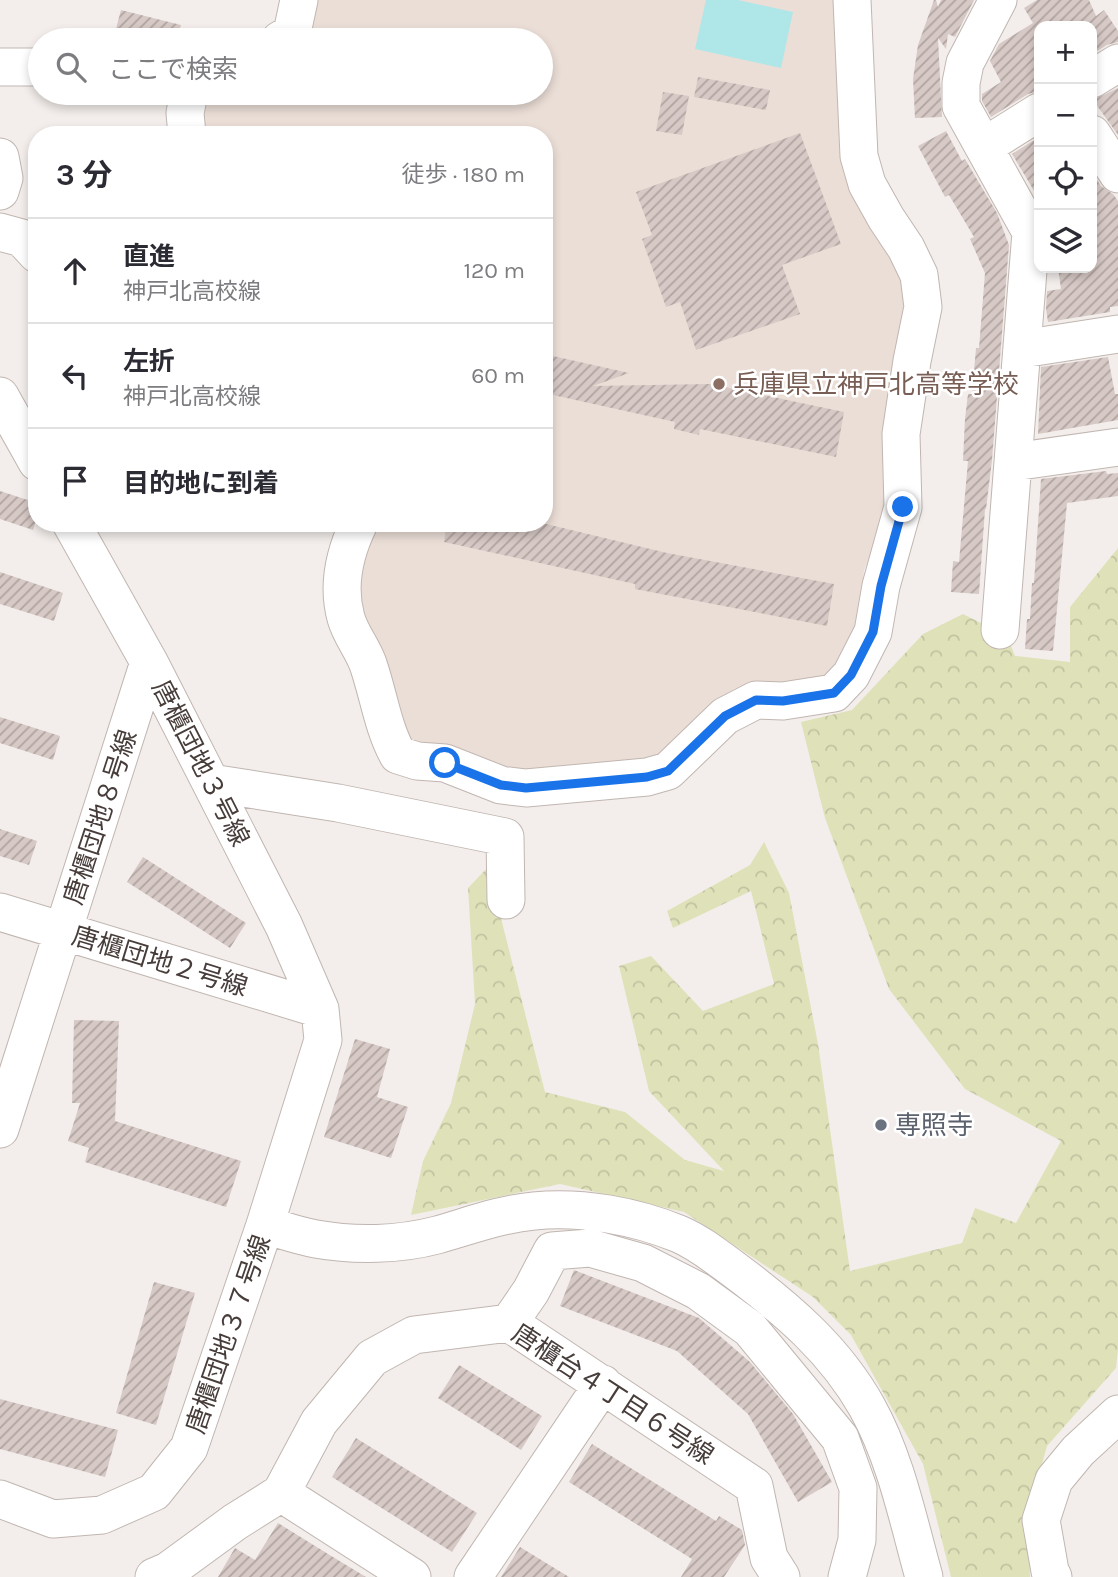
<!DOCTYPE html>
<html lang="ja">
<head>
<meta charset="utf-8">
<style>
  body { margin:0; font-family:Karla,"Noto Sans JP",sans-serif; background:#f7f7f7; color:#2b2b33 }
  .controls { position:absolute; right:21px; top:21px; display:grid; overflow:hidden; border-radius:14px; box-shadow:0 4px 10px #0003 }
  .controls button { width:63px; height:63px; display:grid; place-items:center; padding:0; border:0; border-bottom:2px solid #e1e1e2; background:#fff; color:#2b2b33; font:35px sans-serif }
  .stop { position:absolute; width:21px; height:21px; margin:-16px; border:5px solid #1a73e8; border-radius:50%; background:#fff }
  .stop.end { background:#1a73e8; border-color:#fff; box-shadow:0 2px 7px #0008 }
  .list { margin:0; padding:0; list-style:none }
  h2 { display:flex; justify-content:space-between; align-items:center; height:91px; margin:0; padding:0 28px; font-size:30px }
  h2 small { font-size:23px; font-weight:400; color:#7c7c81 }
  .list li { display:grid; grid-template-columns:46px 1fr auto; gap:21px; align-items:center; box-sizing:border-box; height:105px; padding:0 28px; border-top:2px solid #e1e1e2 }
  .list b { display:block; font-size:26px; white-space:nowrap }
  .list p { margin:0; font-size:23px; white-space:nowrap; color:#7c7c81 }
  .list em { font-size:23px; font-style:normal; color:#7c7c81 }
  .icon { flex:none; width:38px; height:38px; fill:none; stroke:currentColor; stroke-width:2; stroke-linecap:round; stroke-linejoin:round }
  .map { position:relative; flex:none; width:1118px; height:1577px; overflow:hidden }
  .search { position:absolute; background:#fff; box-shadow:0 4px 10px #0003; left:28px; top:28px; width:525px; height:77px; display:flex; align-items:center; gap:18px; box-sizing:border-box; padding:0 24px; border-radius:38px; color:#7c7c81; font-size:26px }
  .panel { position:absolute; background:#fff; box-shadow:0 4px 10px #0003; left:28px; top:126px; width:525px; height:406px; border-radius:28px }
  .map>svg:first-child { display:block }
  .education { fill:#ebded7 }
  .forest { fill:url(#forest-crowns) }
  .water { fill:#afe6e8 }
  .building { fill:url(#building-hatch) }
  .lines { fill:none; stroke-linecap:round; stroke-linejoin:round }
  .minor-casing { stroke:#c1b6b1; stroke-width:39 }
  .minor { stroke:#fff; stroke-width:37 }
  .route { stroke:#1a73e8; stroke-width:9 }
  .education-dot { fill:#8d6e63; stroke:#fff; stroke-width:2.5 }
  .worship-dot { fill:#6b7280; stroke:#fff; stroke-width:2.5 }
  .labels { text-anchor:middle; stroke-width:5; stroke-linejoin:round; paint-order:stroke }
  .education-label { font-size:26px; fill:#785e54; stroke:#fff; text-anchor:start }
  .street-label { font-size:26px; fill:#473d3a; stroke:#fff }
  .worship-label { font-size:26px; fill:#5b616d; stroke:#fff; text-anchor:start }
</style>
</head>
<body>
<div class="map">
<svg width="1118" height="1577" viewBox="0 0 1118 1577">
  <defs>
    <pattern id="forest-crowns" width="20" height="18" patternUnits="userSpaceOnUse" patternTransform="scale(1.75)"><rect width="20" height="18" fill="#dfe2b9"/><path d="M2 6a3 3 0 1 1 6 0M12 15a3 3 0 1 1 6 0" fill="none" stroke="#c1c3a0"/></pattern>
    <pattern id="building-hatch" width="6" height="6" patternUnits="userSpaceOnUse" patternTransform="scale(1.75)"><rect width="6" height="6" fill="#d7c9c5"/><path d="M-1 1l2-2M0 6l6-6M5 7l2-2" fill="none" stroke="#b0a4a1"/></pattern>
  </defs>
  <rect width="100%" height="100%" fill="#f3eeeb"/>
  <path class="education" d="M312,0H835L838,108L844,175L854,198L898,261L906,286V320L883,524L864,570L859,617L853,641L829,674L817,684L748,686L734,689L718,701L669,756L553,778L418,755L360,635L361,523H544V135H207L202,125V110L208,93H541V40H292Z"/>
  <path class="forest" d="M1118,548V1349L1116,1368L1047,1446L1029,1511L1030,1577H951L923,1464L851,1335L813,1297L684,1212L560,1184L411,1215L423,1161L451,1103L475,1004L468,888L488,867L545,1092L625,1112L685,1160L724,1171L649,1091L619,966L651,956L703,1011L774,984L751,891L673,928L667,911L750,865L764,842L789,893L818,1044L850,1271L962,1243L975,1208L1016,1223L1061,1141L965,1089L889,989L825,818L801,722L852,710L923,634L963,614L1007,636L1015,656L1070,662V607Z"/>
  <path class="water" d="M706,0H738L793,12L781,68L695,49Z"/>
  <path class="building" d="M934,0H936L938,7L941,0H974L955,37L948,34L946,49L938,38L942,117L915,118L913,79L918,45Z
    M1037,0H1089L1096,16L1104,10L1118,31V42L1107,45L1092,54V26H1039V91L1028,94L991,117L982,101V94L1001,82L990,61L999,44L1033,23L1024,8Z
    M121,10L181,25L177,40H113Z
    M698,77L770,90L766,110L694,97Z
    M1118,88V135L1093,100Z
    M663,92L689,96L682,135L656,131Z
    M946,131L962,161L965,159L997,213L1009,245L992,460L986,509H985L979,594L951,592L953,561L959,562L968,461H963L965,419L968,394H972L976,348H979L985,273L970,239L974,237L949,195L945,197L918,146Z
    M800,133L841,244L782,265L800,314L696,350L680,302L666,307L642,239L652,235L636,192Z
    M1039,137V199L1012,154Z
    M1092,172L1101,186L1113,194L1118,201V306L1110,307V312L1048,322L1046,309L1047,291L1061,289L1058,268H1092Z
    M544,354L629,373L593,386L711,384L844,412L836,457L700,429L699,435L674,429L675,422L544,393Z
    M1108,357L1115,394H1118V420L1038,434L1041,367Z
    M1106,471L1107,474L1118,473V496L1067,503L1053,651L1025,649L1027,619H1030L1032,583H1034L1041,479Z
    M0,491L37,503V517L33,530L0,519Z
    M447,523H542L667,553L834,584L827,626L635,589V584L444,542Z
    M0,572L63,593L54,621L0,604Z
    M0,717L60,736L53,760L0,743Z
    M0,829L37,841L29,865L0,856Z
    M143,857L246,923L230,948L127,882Z
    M74,1020L119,1021L115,1121L241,1161L226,1207L85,1162L89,1148L68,1141L80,1103H72Z
    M355,1039L390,1049L377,1097L408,1107L391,1158L324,1137Z
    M574,1270L699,1318L750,1362L793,1414L832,1482L798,1502L748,1414L677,1351L560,1306Z
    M154,1282L195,1293L156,1425L116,1413Z
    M459,1365L542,1416L521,1450L438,1398Z
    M0,1399L118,1430L105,1477L0,1449Z
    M356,1438L477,1513L452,1552L332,1477Z
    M592,1444L716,1521L719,1516L742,1530L745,1545L724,1577H681L692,1559L569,1482Z
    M278,1523L328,1554L366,1577H218L235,1548L255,1560Z
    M520,1547L569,1577H501Z"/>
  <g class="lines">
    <g class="minor-casing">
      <path id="minor" d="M998,0L965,63L961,83V106L1031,232L1013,462
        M280,40L292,33L299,0
        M0,67H40
        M1092,79L1118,63
        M1092,134L1118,174
        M187,135L185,113L189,93
        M985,146L1039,112
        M0,157L4,178L0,191
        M0,232L22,238L37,254
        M1022,349L1118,334
        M0,396L37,462
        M359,523C345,552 337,586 346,618C351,636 364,650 369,667C379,697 383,728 398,755L417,761L445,763L501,785L526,788L647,777L668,771L725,716L756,700L783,701L834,693L851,675L873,632L881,586L903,507L901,434L912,361L923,307L919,275L906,248L886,218L867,184L859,156L852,0
        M1000,630L1013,462L1118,447
        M211,783L338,803L505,837L506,900
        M0,912L320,1009
        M0,1129L149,662
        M265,1225C282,1230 299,1236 316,1239C355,1246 399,1245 437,1235C469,1226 500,1214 534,1211C581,1206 635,1216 679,1234C700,1243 718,1258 736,1271C788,1310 835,1350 867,1407C896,1459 908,1520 924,1577
        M509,1323L531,1291L552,1251L590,1248L643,1263L698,1291L750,1329L840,1438L858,1488L857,1540L847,1577
        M281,1493L412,1577
        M0,1499L53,1519L102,1515L154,1492L189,1448L265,1225L323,1040L320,1009L284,926L149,662L71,523
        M154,1577L168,1571L235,1522L281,1493L319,1422L372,1358L414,1335L509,1323L754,1486L769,1558L781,1577
        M473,1577L603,1384
        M1053,1577L1050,1571L1041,1520L1054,1480L1078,1451L1118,1414"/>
    </g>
    <use href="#minor" class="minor"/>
  </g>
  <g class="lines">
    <path class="route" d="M445,763L501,785L526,788L647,777L668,771L725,716L756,700L783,701L834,693L851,675L873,632L881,586L903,507"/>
  </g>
  <circle class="education-dot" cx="719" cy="384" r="7"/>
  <circle class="worship-dot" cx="881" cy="1125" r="7"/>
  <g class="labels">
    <g class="education-label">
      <text x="733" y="393">兵庫県立神戸北高等学校</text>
    </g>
    <g class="street-label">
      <text transform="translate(201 763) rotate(63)" y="9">唐櫃団地３号線</text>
      <text transform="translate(100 817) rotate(-72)" y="9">唐櫃団地８号線</text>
      <text transform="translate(160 961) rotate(17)" y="9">唐櫃団地２号線</text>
      <text transform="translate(228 1334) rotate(-71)" y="9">唐櫃団地３７号線</text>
      <text transform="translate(613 1394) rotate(33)" y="9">唐櫃台４丁目６号線</text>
    </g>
    <g class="worship-label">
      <text x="895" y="1134">専照寺</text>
    </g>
  </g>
</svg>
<div class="controls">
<button>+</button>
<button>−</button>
<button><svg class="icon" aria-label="locate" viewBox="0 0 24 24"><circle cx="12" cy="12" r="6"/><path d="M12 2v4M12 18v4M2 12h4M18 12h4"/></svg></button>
<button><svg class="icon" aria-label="layers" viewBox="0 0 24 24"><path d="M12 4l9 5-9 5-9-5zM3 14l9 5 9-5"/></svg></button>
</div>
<div class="stop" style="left:445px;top:763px"></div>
<div class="stop end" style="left:903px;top:507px"></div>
<div class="search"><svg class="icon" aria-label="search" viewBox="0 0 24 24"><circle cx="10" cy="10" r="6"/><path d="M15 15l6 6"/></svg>ここで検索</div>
<section class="panel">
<h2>3 分<small>徒歩 · 180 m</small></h2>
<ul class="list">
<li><svg class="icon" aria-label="ahead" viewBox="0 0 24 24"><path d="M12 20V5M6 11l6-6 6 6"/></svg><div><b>直進</b><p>神戸北高校線</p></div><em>120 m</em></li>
<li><svg class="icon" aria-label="left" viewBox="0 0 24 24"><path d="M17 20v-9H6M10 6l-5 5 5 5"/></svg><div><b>左折</b><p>神戸北高校線</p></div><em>60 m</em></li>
<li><svg class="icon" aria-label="arrive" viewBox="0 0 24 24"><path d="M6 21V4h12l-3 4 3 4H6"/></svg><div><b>目的地に到着</b></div></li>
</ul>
</section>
</div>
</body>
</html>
